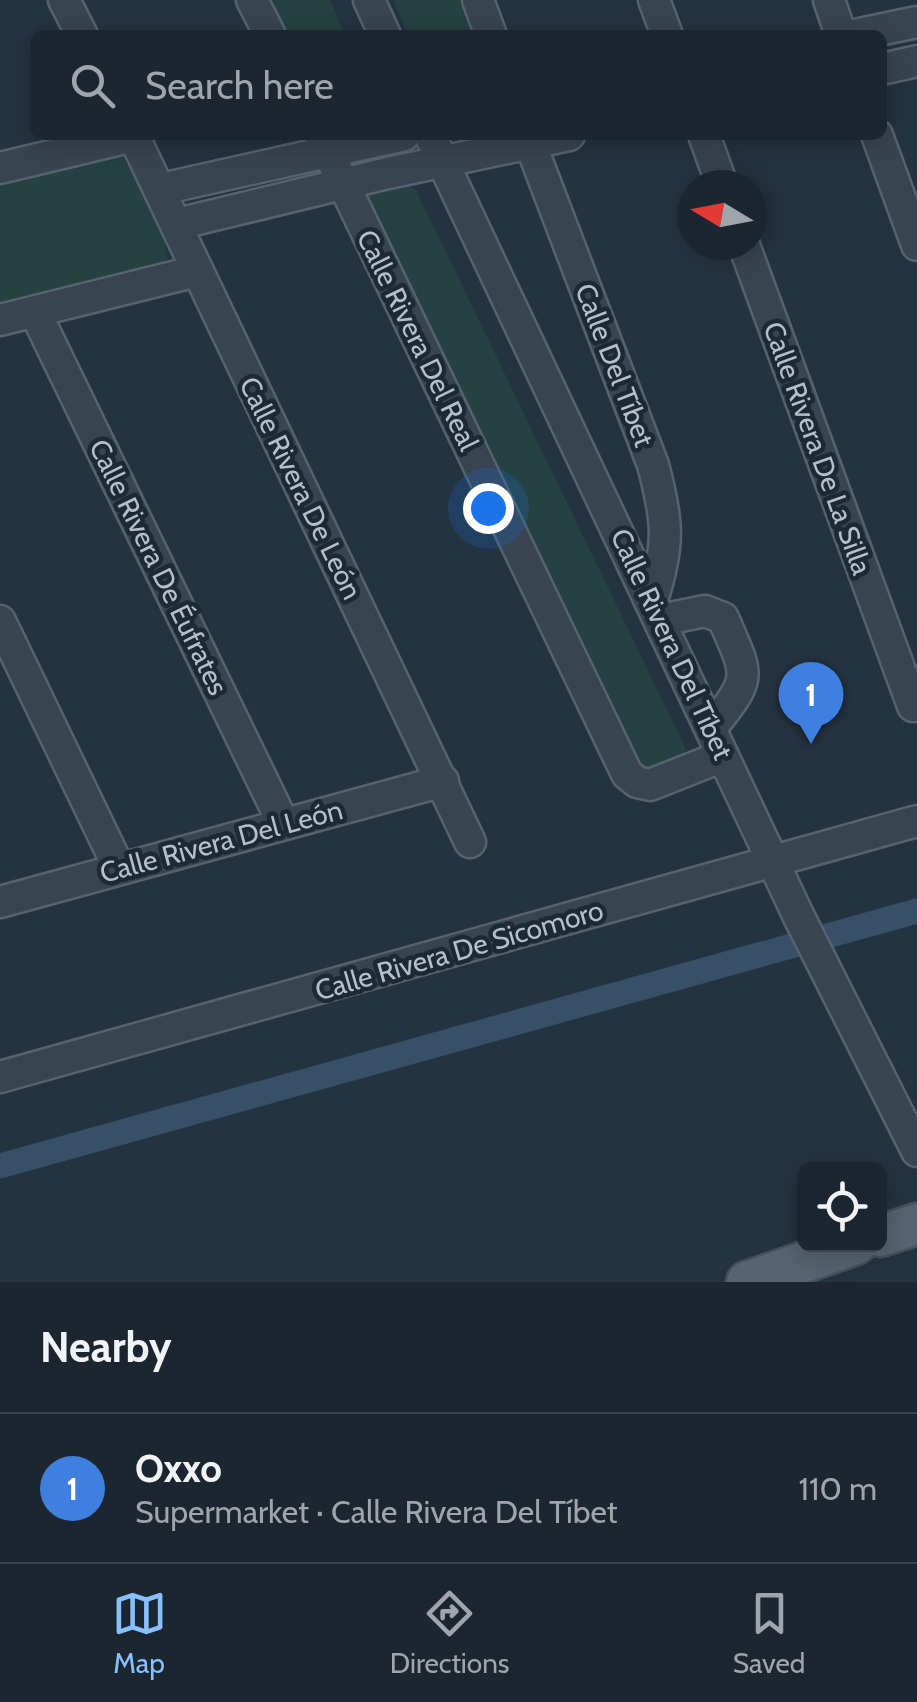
<!DOCTYPE html>
<html lang="en">
<head>
<meta charset="utf-8">
<style>
  body { margin:0; font-family:Cabin,sans-serif; background:#242e38; color:#f1f3f6 }
  .controls { position:absolute; right:30px; bottom:30px; display:grid; overflow:hidden; border-radius:15px; box-shadow:0 5px 25px #0003 }
  .controls button { width:90px; height:90px; display:grid; place-items:center; padding:0; border:0; border-bottom:2px solid #39434c; background:#1b2630; color:#f1f3f6; font:50px sans-serif }
  .compass { position:absolute; left:677px; top:170px; width:90px; height:90px; border-radius:50%; background:#1b2630; box-shadow:0 5px 25px #0003; rotate:280deg }
  .you { position:absolute; left:488px; top:508px; width:35px; height:35px; margin:-25px; border:8px solid #fff; border-radius:50%; background:#1a73e8; box-shadow:0 0 0 15px #1a73e833 }
  .badge { display:grid; place-items:center; width:65px; height:65px; border-radius:50%; background:#88c0fc; color:#fff; font-size:32px; font-weight:700 }
  .pin { position:absolute; translate:-50% -82px; filter:drop-shadow(0 2px 5px #0008) }
  .pin::after { content:''; position:absolute; top:52px; width:35px; height:30px; background:inherit; clip-path:polygon(0 0,100% 0,50% 100%) }
  .list { margin:0; padding:0; list-style:none }
  h2 { display:flex; justify-content:space-between; align-items:center; height:130px; margin:0; padding:0 40px; font-size:42px }
  h2 small { font-size:32px; font-weight:400; color:#a0a5ab }
  .list li { display:grid; grid-template-columns:65px 1fr auto; gap:30px; align-items:center; box-sizing:border-box; height:150px; padding:0 40px; border-top:2px solid #39434c }
  .list b { display:block; font-size:38px; white-space:nowrap }
  .list p { margin:0; font-size:32px; white-space:nowrap; color:#a0a5ab }
  .list em { font-size:32px; font-style:normal; color:#a0a5ab }
  .icon { flex:none; width:55px; height:55px; fill:none; stroke:currentColor; stroke-width:2; stroke-linecap:round; stroke-linejoin:round }
  .map { position:relative; flex:none; width:917px; height:1282px; overflow:hidden }
  .search { position:absolute; background:#1b2630; box-shadow:0 5px 25px #0003; left:30px; right:30px; top:30px; height:110px; display:flex; align-items:center; gap:25px; box-sizing:border-box; padding:0 35px; border-radius:15px; color:#a0a5ab; font-size:38px }
  .sheet { height:280px; background:#1b2630 }
  nav { display:flex; justify-content:space-around; align-items:center; box-sizing:border-box; height:140px; border-top:2px solid #39434c; background:#1b2630; font-size:28px; color:#a0a5ab }
  nav a { display:grid; justify-items:center; gap:5px }
  nav .on { color:#88c0fc }
  .map>svg:first-child { display:block }
  .park { fill:#264141 }
  .lines { fill:none; stroke-linecap:round; stroke-linejoin:round }
  .canal { stroke:#375068; stroke-width:25 }
  .minor-casing { stroke:#56626d; stroke-width:35 }
  .major-casing { stroke:#44505c; stroke-width:45 }
  .minor { stroke:#384450; stroke-width:30 }
  .major { stroke:#566370; stroke-width:40 }
  .labels { text-anchor:middle; stroke-width:9; stroke-linejoin:round; paint-order:stroke }
  .street-label { font-size:28px; fill:#b4bfca; stroke:#1d2935 }
</style>
</head>
<body>
<div class="map">
<svg width="917" height="1282" viewBox="0 0 917 1282">
  <rect width="100%" height="100%" fill="#243340"/>
  <path class="park" d="M264,0H330L345,35H281Z
    M393,0H461L474,35H408Z
    M110,153L124,159L165,237L167,259L144,273L0,303V178Z
    M404,183L416,190L686,749L683,757C663,766 650,776 632,759L364,197L379,187Z"/>
  <g class="lines">
    <path class="canal" d="M0,1166L917,911"/>
    <g class="minor-casing">
      <path id="minor" d="M64,0L82,35
        M252,0L270,35
        M369,0L385,35
        M478,0L491,35
        M654,0L667,35
        M829,0L841,35
        M855,35L917,22
        M882,69L917,61
        M133,135L470,842
        M320,135L627,774L637,782L650,785L723,756
        M430,135L799,917L917,1151
        M527,135L653,465C668,521 670,544 652,600
        M704,135L722,185
        M877,135L917,245
        M0,168L134,136
        M161,189L404,135
        M177,224L388,173L569,135
        M744,245L913,706
        M35,312L283,823
        M0,320L197,271
        M661,620L705,611L723,618C749,678 753,676 711,728
        M0,621L119,868
        M0,902L443,781
        M0,1077L917,821"/>
    </g>
    <g class="major-casing">
      <path id="major" d="M880,1236L917,1224
        M747,1282L856,1244"/>
    </g>
    <use href="#minor" class="minor"/>
    <use href="#major" class="major"/>
  </g>
  <g class="labels">
    <g class="street-label">
      <text transform="translate(418 340) rotate(64)" y="10">Calle Rivera Del Real</text>
      <text transform="translate(615 365) rotate(69)" y="10">Calle Del Tíbet</text>
      <text transform="translate(818 448) rotate(70)" y="10">Calle Rivera De La Silla</text>
      <text transform="translate(301 488) rotate(64)" y="10">Calle Rivera De León</text>
      <text transform="translate(159 567) rotate(64)" y="10">Calle Rivera De Éufrates</text>
      <text transform="translate(672 644) rotate(65)" y="10">Calle Rivera Del Tíbet</text>
      <text transform="translate(221 841) rotate(-15)" y="10">Calle Rivera Del León</text>
      <text transform="translate(459 950) rotate(-16)" y="10">Calle Rivera De Sicomoro</text>
    </g>
  </g>
</svg>
<div class="controls">
<button><svg class="icon" aria-label="locate" viewBox="0 0 24 24"><circle cx="12" cy="12" r="6"/><path d="M12 2v4M12 18v4M2 12h4M18 12h4"/></svg></button>
</div>
<svg class="compass" viewBox="-18 -18 36 36"><path d="M0-13l5 13h-10z" fill="#e53935"/><path d="M0 13l5-13h-10z" fill="#a0a5ab"/></svg>
<div class="you"></div>
<div class="pin badge" style="left:811px;top:744px;background:#3f7fe0">1</div>
<div class="search"><svg class="icon" aria-label="search" viewBox="0 0 24 24"><circle cx="10" cy="10" r="6"/><path d="M15 15l6 6"/></svg>Search here</div>
</div>
<section class="sheet">
<h2>Nearby<small></small></h2>
<ul class="list">
<li><span class="badge" style="background:#3f7fe0">1</span><div><b>Oxxo</b><p>Supermarket · Calle Rivera Del Tíbet</p></div><em>110 m</em></li>
</ul>
</section>
<nav>
<a class="on"><svg class="icon" aria-label="map" viewBox="0 0 24 24"><path d="M3 6l6-2 6 2 6-2v14l-6 2-6-2-6 2zM9 4v14M15 6v14"/></svg>Map</a>
<a><svg class="icon" aria-label="directions" viewBox="0 0 24 24"><path d="M12 3l9 9-9 9-9-9zM9 14v-3h6M13 9l2 2-2 2"/></svg>Directions</a>
<a><svg class="icon" aria-label="saved" viewBox="0 0 24 24"><path d="M7 4h10v16l-5-4-5 4z"/></svg>Saved</a>
</nav>
</body>
</html>
